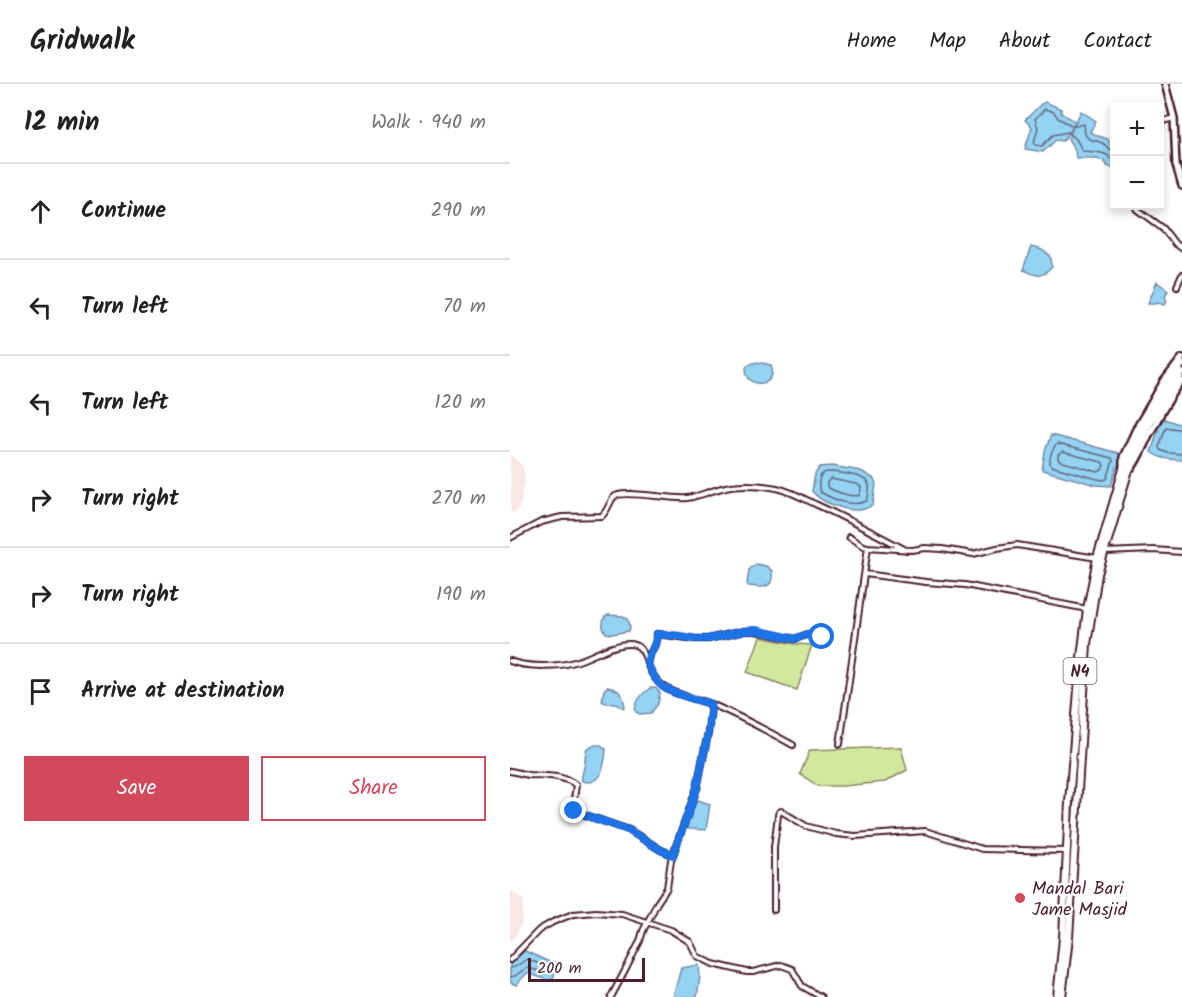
<!DOCTYPE html>
<html lang="en">
<head>
<meta charset="utf-8">
<style>
  body { margin:0; font-family:Kalam,sans-serif; background:#f6f6f6; color:#222 }
  .controls { position:absolute; right:18px; top:18px; display:grid; overflow:hidden; border-radius:0px; box-shadow:0 3px 9px #0003 }
  .controls button { width:54px; height:54px; display:grid; place-items:center; padding:0; border:0; border-bottom:2px solid #e0e0e0; background:#fff; color:#222; font:30px sans-serif }
  .scale { position:absolute; left:18px; bottom:15px; width:117px; box-sizing:border-box; padding-left:6px; border:3px solid #4a1f2b; border-top:0; font-size:16px; line-height:21px; white-space:nowrap; color:#4a1f2b; -webkit-text-stroke:4px #fff; paint-order:stroke }
  .stop { position:absolute; width:18px; height:18px; margin:-14px; border:4px solid #1a73e8; border-radius:50%; background:#fff }
  .stop.end { background:#1a73e8; border-color:#fff; box-shadow:0 2px 6px #0008 }
  .list { margin:0; padding:0; list-style:none }
  h2 { display:flex; justify-content:space-between; align-items:center; height:78px; margin:0; padding:0 24px; font-size:26px }
  h2 small { font-size:20px; font-weight:400; color:#767676 }
  .list li { display:grid; grid-template-columns:39px 1fr auto; gap:18px; align-items:center; box-sizing:border-box; height:96px; padding:0 24px; border-top:2px solid #e0e0e0 }
  .list b { display:block; font-size:22px; white-space:nowrap }
  .list em { font-size:20px; font-style:normal; color:#767676 }
  .actions { display:flex; gap:12px; padding:18px 24px }
  .actions a { flex:1; padding:14px 0; border:2px solid #d1495b; border-radius:0px; text-align:center; font-size:21px; color:#d1495b }
  .actions .main { background:#d1495b; color:#fff }
  .icon { flex:none; width:33px; height:33px; fill:none; stroke:currentColor; stroke-width:2; stroke-linecap:round; stroke-linejoin:round }
  .map { position:relative; flex:none; width:672px; height:913px; overflow:hidden }
  header { display:flex; align-items:center; gap:36px; box-sizing:border-box; height:84px; padding:0 30px; background:#fff; border-bottom:2px solid #e0e0e0 }
  header strong { font-size:28px }
  nav { display:flex; gap:33px; margin-inline-start:auto; font-size:21px }
  main { display:flex }
  aside { flex:1; background:#fff }
  .map>svg:first-child { display:block }
  .built { fill:#f9e7e6 }
  .green { fill:#d1e99e; stroke:#8e8464; stroke-width:1.5 }
  .water { fill:#93d3f4; stroke:#768ba4; stroke-width:1.5 }
  .lines { fill:none; stroke-linecap:round; stroke-linejoin:round }
  .shore { stroke:#67677b; stroke-width:1.5 }
  .minor-casing { stroke:#4a1f2b; stroke-width:8 }
  .secondary-casing { stroke:#4a1f2b; stroke-width:10 }
  .trunk-casing { stroke:#4a1f2b; stroke-width:10 }
  .minor { stroke:#fff; stroke-width:4 }
  .secondary { stroke:#fff; stroke-width:5 }
  .trunk { stroke:#fff; stroke-width:6 }
  .route { stroke:#1a73e8; stroke-width:8 }
  .poi-dot { fill:#d1495b; stroke:#fff; stroke-width:2 }
  .labels { text-anchor:middle; stroke-width:4.5; stroke-linejoin:round; paint-order:stroke }
  .shield { fill:#fff; stroke:#80626b; stroke-width:1.5 }
  .shield-label { font-size:16px; font-weight:bold; fill:#4a1f2b }
  .poi-label { font-size:18px; fill:#4a1f2b; stroke:#fff; text-anchor:start }
</style>
</head>
<body>
<header>
<strong>Gridwalk</strong>
<nav><a>Home</a><a>Map</a><a>About</a><a>Contact</a></nav>
</header>
<main>
<aside>
<h2>12 min<small>Walk · 940 m</small></h2>
<ul class="list">
<li><svg class="icon" aria-label="ahead" viewBox="0 0 24 24"><path d="M12 20V5M6 11l6-6 6 6"/></svg><div><b>Continue</b></div><em>290 m</em></li>
<li><svg class="icon" aria-label="left" viewBox="0 0 24 24"><path d="M17 20v-9H6M10 6l-5 5 5 5"/></svg><div><b>Turn left</b></div><em>70 m</em></li>
<li><svg class="icon" aria-label="left" viewBox="0 0 24 24"><path d="M17 20v-9H6M10 6l-5 5 5 5"/></svg><div><b>Turn left</b></div><em>120 m</em></li>
<li><svg class="icon" aria-label="right" viewBox="0 0 24 24"><path d="M7 20v-9h11M14 6l5 5-5 5"/></svg><div><b>Turn right</b></div><em>270 m</em></li>
<li><svg class="icon" aria-label="right" viewBox="0 0 24 24"><path d="M7 20v-9h11M14 6l5 5-5 5"/></svg><div><b>Turn right</b></div><em>190 m</em></li>
<li><svg class="icon" aria-label="arrive" viewBox="0 0 24 24"><path d="M6 21V4h12l-3 4 3 4H6"/></svg><div><b>Arrive at destination</b></div></li>
</ul>
<div class="actions"><a class="main">Save</a><a>Share</a></div>
</aside>
<div class="map">
<svg width="672" height="913" viewBox="0 0 672 913">
  <rect width="100%" height="100%" fill="#fff"/>
  <filter id="ink" filterUnits="userSpaceOnUse"><feTurbulence type="fractalNoise" baseFrequency=".0167" numOctaves="2"/><feDisplacementMap in="SourceGraphic" scale="12" xChannelSelector="R" yChannelSelector="G"/><feConvolveMatrix kernelMatrix="1 2 1 2 8 2 1 2 1" color-interpolation-filters="sRGB"/></filter>
  <g filter="url(#ink)">
    <path class="built" d="M0,370L13,382L15,398L9,423L6,428L1,429Z
      M0,806L12,814L14,817L12,835L8,848L0,858Z"/>
    <path class="green" d="M250,553L285,560L302,561L287,606L237,588Z
      M391,663L397,686L375,698L333,702H308L290,690L300,666Z"/>
    <path class="water" d="M535,18L551,25V29L565,37L559,49L553,57L546,56L533,68L515,65L522,43L515,36L531,20Z
      M571,27L586,37L580,48L588,52L597,55L604,63V76L602,84L597,82V80L594,79V76H589L588,74H566L565,66L558,55Z
      M521,163L532,166L541,173L542,183C531,195 526,192 513,186Z
      M647,198L658,206L655,212L657,216L655,220L648,218L646,219H638Z
      M247,278L261,281C268,301 244,304 238,293C237,291 236,286 236,284L237,281Z
      M654,335L672,341V376C662,376 648,374 641,368L650,340Z
      M541,351L608,369L611,372L601,402L586,401L532,386L535,367Z
      M322,382L351,387L363,394L366,400L363,421C359,423 354,426 349,426C336,427 309,418 302,407L305,390L310,383Z
      M246,480L256,482L262,487C264,505 254,504 239,502L237,500L239,486Z
      M98,531L113,532L118,535L120,543L119,547L102,550L96,549C92,545 92,538 95,533Z
      M97,603C109,604 114,611 115,623L113,624L106,619H96L92,617L94,606Z
      M140,604H146L150,609L148,620L141,629L130,630L126,628C123,619 132,610 140,604Z
      M83,661H91L96,665C95,679 92,703 72,697C71,691 73,689 74,683C76,677 74,671 77,664Z
      M188,716L200,720L196,746L179,745L175,742L184,718Z
      M15,867L46,881L44,893L40,897L17,889L6,901L0,898V880Z
      M189,881L190,893L187,913H163L171,884Z"/>
    <g class="lines">
      <path class="shore" d="M604,67C598,66 598,62 592,59C587,56 577,57 575,50C574,46 575,43 574,40L566,42H563L548,34L544,28L535,25L525,35L528,44L524,58L526,61L532,62L543,51L558,48L566,55L573,67C580,68 590,67 597,71C599,73 602,76 604,77
        M672,346L656,343L649,363L650,366L658,369L672,370
        M547,360L602,374L603,377L597,395L594,396L587,395L541,382C538,375 542,365 547,360Z
        M552,368L592,378L594,381L592,386L588,388L550,377L548,375V371Z
        M322,388C331,389 357,391 359,401C360,406 358,413 357,417C342,424 323,415 310,408C308,403 308,392 314,389C315,388 321,388 322,388Z
        M321,395L346,400L351,403L350,411C341,414 328,408 318,404L317,402V398Z
        M0,884L5,883L17,875L32,881L33,884L30,887L16,884L5,892L0,893"/>
      <g class="minor-casing">
        <path id="minor" d="M650,38L664,34
          M627,125L653,144L665,160L672,165
          M667,202L672,191
          M339,453L353,462L358,463L402,466L415,464L432,465L463,470L487,464L507,461L587,474
          M0,454L31,438L52,433L92,432C99,425 99,418 104,413C111,405 163,416 177,414C192,412 206,404 221,402C236,400 252,401 267,404C280,407 293,414 305,420C336,434 366,450 396,466
          M595,468L643,466L672,468
          M355,490L416,498L455,501L577,525
          M0,577C17,584 51,583 68,577C83,572 105,559 121,560C135,561 136,579 141,588C144,593 149,599 153,602C166,612 186,614 201,620C229,632 256,646 283,661
          M137,577L145,560L147,550L185,555H198L234,547H245L285,555L298,550L312,553
          M330,660L358,463
          M0,687C6,688 13,690 19,691C35,692 54,691 66,701L63,722L64,727L119,746L151,766L163,771
          M264,826V763L268,731L269,728L271,727L296,742L326,750L345,752L415,747L472,765L556,767
          M0,876L29,846L43,838L63,830L86,828L112,830L161,846L180,858L187,872L203,880L237,888H243L271,881L282,885L292,902L311,913
          M101,913L117,883L130,857L133,847L147,819L157,804L161,776L187,704L198,649L201,620"/>
      </g>
      <g class="secondary-casing">
        <path id="secondary" d="M655,0L664,34L666,81L672,102
          M613,383V373L626,345L654,297L672,274
          M621,385C629,374 633,363 639,351C649,333 659,313 672,297"/>
      </g>
      <g class="trunk-casing">
        <path id="trunk" d="M547,913L553,854L559,718L570,581L577,525L587,474L613,385L622,362L636,333L672,280
          M552,913L559,854L577,560L588,490L618,389L627,364L640,337L672,289"/>
      </g>
      <use href="#minor" class="minor"/>
      <use href="#secondary" class="secondary"/>
      <use href="#trunk" class="trunk"/>
    </g>
  </g>
  <g class="lines" filter="url(#ink)">
    <path class="route" d="M64,727L118,746L151,766L163,771L187,704L198,649L201,620C189,616 161,610 152,602C145,596 140,586 137,577L145,560L147,550L170,552L185,555H198L234,547L245,546L285,555L298,550L312,553"/>
  </g>
  <circle class="poi-dot" cx="510" cy="814" r="6"/>
  <g class="labels">
    <rect class="shield" x="553.5" y="574" width="33" height="26" rx="4.5"/>
    <g class="shield-label">
      <text x="570" y="593">N4</text>
    </g>
    <g class="poi-label">
      <text x="522" y="810">Mandal Bari<tspan x="522" dy="21">Jame Masjid</tspan></text>
    </g>
  </g>
</svg>
<div class="controls">
<button>+</button>
<button>−</button>
</div>
<div class="scale">200 m</div>
<div class="stop" style="left:312px;top:553px"></div>
<div class="stop end" style="left:64px;top:727px"></div>
</div>
</main>
</body>
</html>
